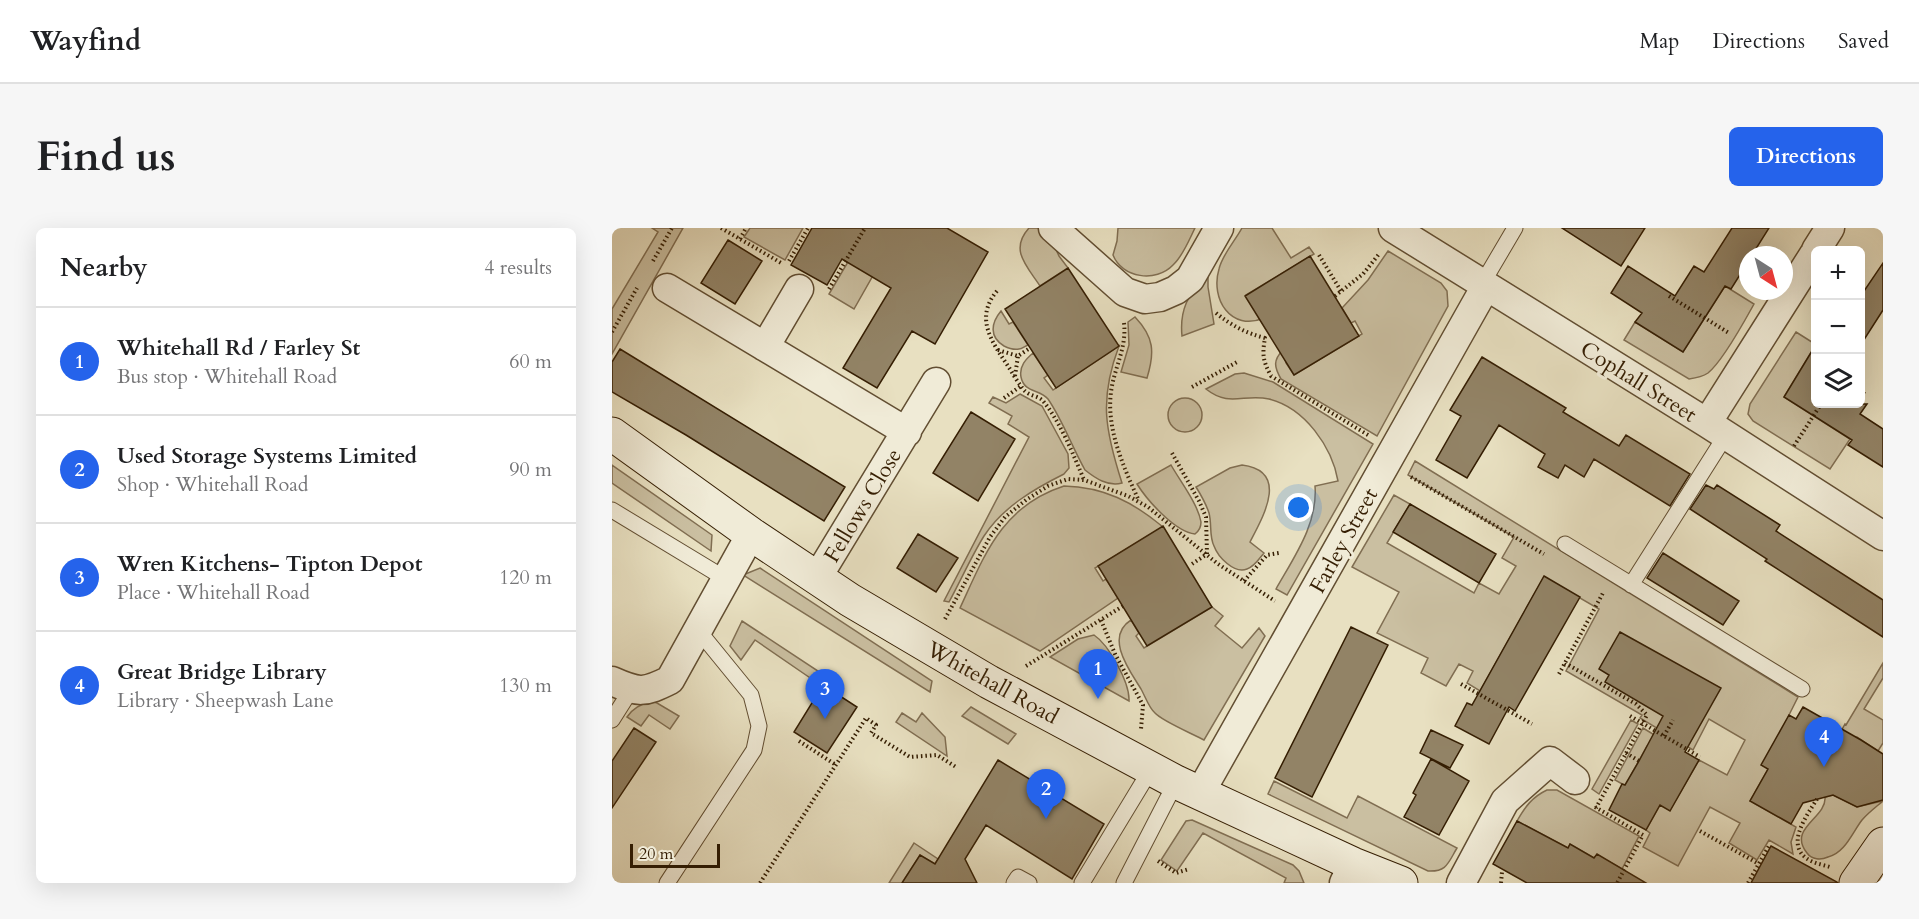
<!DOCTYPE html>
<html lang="en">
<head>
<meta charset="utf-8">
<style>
  body { margin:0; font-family:Cardo,serif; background:#f6f6f6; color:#202124 }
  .controls { position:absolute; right:18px; top:18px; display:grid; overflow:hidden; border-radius:9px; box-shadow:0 6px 24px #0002 }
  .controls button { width:54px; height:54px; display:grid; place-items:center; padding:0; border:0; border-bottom:2px solid #e0e0e0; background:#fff; color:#202124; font:30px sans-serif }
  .compass { position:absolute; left:1127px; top:18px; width:54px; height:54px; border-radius:50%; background:#fff; box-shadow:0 6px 24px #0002; rotate:144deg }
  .scale { position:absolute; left:18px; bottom:15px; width:90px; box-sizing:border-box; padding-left:6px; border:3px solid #351e03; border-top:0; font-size:16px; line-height:21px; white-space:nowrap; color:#351e03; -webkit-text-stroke:4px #f0ebd7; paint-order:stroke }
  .you { position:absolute; left:687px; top:280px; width:21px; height:21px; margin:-15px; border:4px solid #fff; border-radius:50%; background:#1a73e8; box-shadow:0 0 0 9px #1a73e833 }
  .badge { display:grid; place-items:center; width:39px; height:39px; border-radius:50%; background:#2563eb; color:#fff; font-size:20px; font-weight:700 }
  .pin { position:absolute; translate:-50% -50px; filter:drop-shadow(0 2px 3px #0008) }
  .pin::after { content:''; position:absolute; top:32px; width:21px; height:18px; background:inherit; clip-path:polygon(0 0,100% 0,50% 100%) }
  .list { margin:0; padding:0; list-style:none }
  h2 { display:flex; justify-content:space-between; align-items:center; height:78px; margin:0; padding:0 24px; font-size:26px }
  h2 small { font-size:20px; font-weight:400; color:#757577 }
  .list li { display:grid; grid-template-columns:39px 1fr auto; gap:18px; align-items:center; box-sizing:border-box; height:108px; padding:0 24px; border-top:2px solid #e0e0e0 }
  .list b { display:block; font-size:22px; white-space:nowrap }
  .list p { margin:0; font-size:20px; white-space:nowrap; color:#757577 }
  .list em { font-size:20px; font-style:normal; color:#757577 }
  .icon { flex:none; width:33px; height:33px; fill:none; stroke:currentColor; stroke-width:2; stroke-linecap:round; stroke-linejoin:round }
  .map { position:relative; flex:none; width:1271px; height:655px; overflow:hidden; border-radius:9px }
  header { display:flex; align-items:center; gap:36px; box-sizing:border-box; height:84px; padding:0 30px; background:#fff; border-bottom:2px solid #e0e0e0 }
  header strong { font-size:28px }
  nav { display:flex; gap:33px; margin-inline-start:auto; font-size:21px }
  .intro { display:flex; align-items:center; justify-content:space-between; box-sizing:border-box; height:144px; padding:0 36px }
  h1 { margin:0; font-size:42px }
  .button { padding:15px 27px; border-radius:9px; background:#2563eb; color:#fff; font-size:21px; font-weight:700 }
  main { display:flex; gap:36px; padding:0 36px }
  aside { flex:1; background:#fff; border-radius:9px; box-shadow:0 6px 24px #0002 }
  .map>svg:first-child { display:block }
  .green { fill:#cabfa1; stroke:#806e52; stroke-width:1.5 }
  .building { fill:#928366; stroke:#351e03; stroke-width:1.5 }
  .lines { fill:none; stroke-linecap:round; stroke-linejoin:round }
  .lane-casing { stroke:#624e32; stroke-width:17 }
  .street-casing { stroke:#624e32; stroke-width:31 }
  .secondary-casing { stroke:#351e03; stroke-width:35 }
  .path { stroke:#351e03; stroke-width:4; stroke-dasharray:1.5 3; stroke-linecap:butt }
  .lane { stroke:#f0ebd7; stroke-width:15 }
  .street { stroke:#f0ebd7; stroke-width:28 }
  .secondary { stroke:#f0ebd7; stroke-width:33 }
  .labels { text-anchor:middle; stroke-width:6; stroke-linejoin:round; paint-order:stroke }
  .street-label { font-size:22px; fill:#351e03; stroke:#f0ebd7 }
</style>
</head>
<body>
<header>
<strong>Wayfind</strong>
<nav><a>Map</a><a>Directions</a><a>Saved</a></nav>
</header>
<div class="intro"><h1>Find us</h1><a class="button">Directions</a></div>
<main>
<aside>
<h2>Nearby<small>4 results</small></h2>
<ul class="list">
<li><span class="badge">1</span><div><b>Whitehall Rd / Farley St</b><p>Bus stop · Whitehall Road</p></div><em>60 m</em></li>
<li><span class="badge">2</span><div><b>Used Storage Systems Limited</b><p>Shop · Whitehall Road</p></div><em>90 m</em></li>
<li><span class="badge">3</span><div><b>Wren Kitchens- Tipton Depot</b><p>Place · Whitehall Road</p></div><em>120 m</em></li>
<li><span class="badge">4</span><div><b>Great Bridge Library</b><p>Library · Sheepwash Lane</p></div><em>130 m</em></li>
</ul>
</aside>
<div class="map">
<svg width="1271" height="655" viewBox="0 0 1271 655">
  <rect width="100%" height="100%" fill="#e8e0c1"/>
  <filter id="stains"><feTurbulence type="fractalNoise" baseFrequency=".00333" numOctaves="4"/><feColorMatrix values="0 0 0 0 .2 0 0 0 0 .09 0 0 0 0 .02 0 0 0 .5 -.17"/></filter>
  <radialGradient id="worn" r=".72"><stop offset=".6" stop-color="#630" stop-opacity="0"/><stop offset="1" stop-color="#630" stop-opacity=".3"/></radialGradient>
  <path class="green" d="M40,0H71L0,126V81L46,4Z
    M138,0H191L173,32L132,9Z
    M256,0H288L242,81L217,66Z
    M417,0H434L447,28L456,40L428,58C415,38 397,22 417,0Z
    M506,0H583C577,12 571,28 561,37C544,55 510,50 501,27L505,13Z
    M630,0H660L679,30L697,19L702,26L634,67L652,90C619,104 598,71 607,41C610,27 623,13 630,0Z
    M776,23L829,55L835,63L836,78L765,208L669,151C662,139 661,132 671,122L674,135L682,147L750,106L743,93L739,95L730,80L756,52Z
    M596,42V59L602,96L570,108C567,78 579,65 596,42Z
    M1113,58L1142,76C1132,94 1111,133 1096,145C1090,149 1084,150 1077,151L1012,112L1023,94L1071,124Z
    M389,83L397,96L401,94L416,117C413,118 410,121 407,121C402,122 396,120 392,118C377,109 379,95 389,83Z
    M523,89C542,109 543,124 535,150L509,144L517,117L516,94Z
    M1184,104L1203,116V118L1172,169L1238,211L1218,241L1141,193L1136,186L1138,176Z
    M507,118C487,171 493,202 510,255C496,259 483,250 473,242C460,219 451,193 436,171C428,161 412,165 409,149C407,138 414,131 421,125L436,147L432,150L441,162Z
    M632,145L661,154L761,216L675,367L664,361C682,329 706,296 703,258L726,253C720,219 693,180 657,171C632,165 618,180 594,161L623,146Z
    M408,166L430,178L456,226L457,240L452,246C422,261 391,279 372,308C359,329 349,352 337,374L332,373L417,209L396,196L400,188L377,175L381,169L394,175Z
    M556 187a17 17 0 1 1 34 0a17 17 0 1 1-34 0Z
    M803,233L1186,469L1177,487L1156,541L1138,573L1184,599L1179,614L1181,626L1157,612L1145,632L1117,615L1128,595L1098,579L1066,638L1031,619L1038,605L1034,602L1048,577L1058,582L1087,532L1115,547L1133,512L1097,491L1081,522L1028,490L1030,487L954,443L987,381L932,349L868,463L855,455L861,443L847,436L834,458L809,445L816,430L765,405L787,364L740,339L782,267L798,276L775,315L862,365L867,355L887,366L904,338L890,330L902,309L796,247Z
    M0,237L100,307L99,323L0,255Z
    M559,237C568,253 586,276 589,294C589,299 587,303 583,306C563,304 535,272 525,256Z
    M630,237C678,243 651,289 638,314L652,325C647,331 642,339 635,341C622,346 606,329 602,318C597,308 600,296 597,285C594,276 589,267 584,259L618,240Z
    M452,258C492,259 521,274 551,299L483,340L491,353L494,351L506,370L428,423L348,380C373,326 390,278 452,258Z
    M148,340L320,453L318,464L131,347Z
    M600,379L611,388L603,398L630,420L647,400L653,408L592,512C581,506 550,493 543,485C537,480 533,468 529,461C518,443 492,409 519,392L527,405L524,408L532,420Z
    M130,393L212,447L207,456L143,412L129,432L118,418Z
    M482,407C497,417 518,455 517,473L438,429L466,411Z
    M1271,435V450L1252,481L1271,492V515L1266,523L1245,509L1234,512L1220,520L1233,496L1234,497Z
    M39,473L45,475L67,488L58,501L37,487L29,498L15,489C21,480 28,477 39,473Z
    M359,479L404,506L396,516L350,488Z
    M290,485L304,494L310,485L333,509L335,528L284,494Z
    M1019,492L1026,496L987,566L980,561Z
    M1031,500L1049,511L1035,518L1019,547L1021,562L1003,552Z
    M662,553L735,590L746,568L845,620C836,635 835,644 816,643L656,566Z
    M935,562H945L1027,608L1010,641L985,627L982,630L958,616L956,620L905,593C913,579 920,569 935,562Z
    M1221,567L1245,579L1270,573L1271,570V573C1264,579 1256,585 1250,592C1240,605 1233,625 1216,629C1209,632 1200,632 1195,625C1175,600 1215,590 1213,569Z
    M580,592L681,637L687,643L692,655H672L674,650L591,605L565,643L549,632L574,593Z
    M302,615L326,631L323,636L308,627L290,655H277Z"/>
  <path class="building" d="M200,0H335L376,24L323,116L300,103L265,160L231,140L279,60L230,31L215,57L179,37Z
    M950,0H1033L1009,38Z
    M1120,0H1157L1140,27H1136V34L1119,61L1113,58L1071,124L1023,94L1030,85L999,65L1016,38L1063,68L1082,38L1092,44Z
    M116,12L150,33L123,76L89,55Z
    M698,28L747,108L682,147L633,68Z
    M1271,35V82L1248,118V69Z
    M456,40L507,118L444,160L393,81Z
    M1203,118V176H1255L1248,186L1271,201V239L1236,217L1240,212L1172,169Z
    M8,121L233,259L212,293L74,207L0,164V134Z
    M870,129L954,180L951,184L1007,218L1014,207L1078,246L1058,278L982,231L972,249L953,237L946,250L926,239L933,226L887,197L855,250L824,232L849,188L838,182Z
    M359,184L403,211L366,273L321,245Z
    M1094,257L1102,261L1105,257L1168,297L1164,303L1271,372V409L1153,333L1155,331L1078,281Z
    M798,276L884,326L867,355L781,304Z
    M551,298L600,379L535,418L486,338Z
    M306,306L346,330L324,364L285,340Z
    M1051,325L1127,373L1111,397L1035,350Z
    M932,348L968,369L903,483L897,479L877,516L843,498L855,475L860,477Z
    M739,399L776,417L700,569L663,550Z
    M1008,404L1109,460L1073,524L1087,532L1058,583L1048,577L1034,602L997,582L1010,556L1013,557L1027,533L1051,488L993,454L997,447L987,441Z
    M211,457L245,479L215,525L182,504Z
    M1191,479L1249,512L1271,526V572L1245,579L1221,567L1191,575L1179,596L1138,573L1156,541L1149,537L1177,487L1184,491Z
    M22,500L44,514L0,580V533Z
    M819,502L851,517L838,540L808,525Z
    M819,531L857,553L827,607L792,589L804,567L801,565Z
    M386,532L492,596L460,651L374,597L353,631L365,655H290L308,627L323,636Z
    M905,593L956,620L958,616L982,630L985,626L1034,655H915L881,636Z
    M1159,618L1225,654L1226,655H1139Z"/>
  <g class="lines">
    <g class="lane-casing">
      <path id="lane" d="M870,56L903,0
        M0,282L114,351
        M953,316L1190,461
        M1019,357L1114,207
        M0,492L19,462
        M55,655L142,522L147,498L139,467L86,402
        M402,655L406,649L417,655
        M470,655L539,541
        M512,655L564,554"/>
    </g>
    <g class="street-casing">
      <path id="street" d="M441,0L513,64L533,71L548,69L564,62L578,51L607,0
        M781,0L1095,195L1271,308
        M1204,22L1218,0
        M55,60L295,204
        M153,119L187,61
        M1095,195L1204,23
        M205,350L324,154
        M0,453C27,465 32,465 58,452L139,306
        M588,565L874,58
        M732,655L741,636
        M849,655L893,573L938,533L963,552"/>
    </g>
    <g class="secondary-casing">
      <path id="secondary" d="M0,206L139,306L238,372L377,454L564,554L741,636L789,655
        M1244,655L1271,616"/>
    </g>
    <path class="path" d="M109,0L171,36
      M128,11L134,0
      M707,27L729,63
      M41,33L60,0
      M177,33L196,0
      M217,61L253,0
      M385,63C362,90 380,114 396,138C401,146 406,155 412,162C417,168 427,168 431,173C448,193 462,228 472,252
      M723,68L751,46L767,26
      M1057,68L1117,105
      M604,85C620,98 634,105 653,110C650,127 651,133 659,148L756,207
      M512,95C515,120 502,140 499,164C494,201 512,240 527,273
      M0,104L25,60
      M386,122L406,128L418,120
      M403,148L406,128
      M580,159L625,134
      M1248,164L1253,166
      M392,170L409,158
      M1182,218L1209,176
      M560,225L587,273L594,289L595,326L580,336
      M799,249L932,326
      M632,353L655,327L667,325
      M333,391L378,309L393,289L414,272L436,258L456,251L472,252L516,268L536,279L606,336L663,373
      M489,392L503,426L531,477L529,501
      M953,435L1024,476L1035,487L984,580
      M414,438L511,378
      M947,446L991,365
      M849,456L920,496
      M1018,488L1088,529
      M1052,508L1061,492
      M187,513L224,537
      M1014,525L1027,533
      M1205,571C1194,589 1171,619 1199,633C1205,636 1212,637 1218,639
      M983,579L1031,607L1005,655
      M1088,603L1147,636
      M546,633L564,645L577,641
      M148,655L254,490L264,497L259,505L298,529L325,527L344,539
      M889,655L890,644
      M1136,655L1158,616"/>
    <use href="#lane" class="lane"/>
    <use href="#street" class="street"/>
    <use href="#secondary" class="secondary"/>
  </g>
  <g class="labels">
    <g class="street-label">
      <text transform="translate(1027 153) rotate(32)" y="8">Cophall Street</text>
      <text transform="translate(250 277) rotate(-59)" y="8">Fellows Close</text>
      <text transform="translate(731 312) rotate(-61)" y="8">Farley Street</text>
      <text transform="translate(381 454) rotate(29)" y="8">Whitehall Road</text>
    </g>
  </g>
  <rect width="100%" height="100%" filter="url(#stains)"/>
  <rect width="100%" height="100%" fill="url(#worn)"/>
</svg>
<div class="controls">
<button>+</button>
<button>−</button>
<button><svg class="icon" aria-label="layers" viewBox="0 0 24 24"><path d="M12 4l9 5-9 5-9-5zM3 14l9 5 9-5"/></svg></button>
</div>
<svg class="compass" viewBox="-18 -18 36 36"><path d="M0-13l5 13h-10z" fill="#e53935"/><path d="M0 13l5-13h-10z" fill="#757577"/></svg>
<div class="scale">20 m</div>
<div class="you"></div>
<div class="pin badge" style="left:486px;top:471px">1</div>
<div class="pin badge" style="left:434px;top:591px">2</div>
<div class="pin badge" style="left:213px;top:491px">3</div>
<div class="pin badge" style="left:1212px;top:539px">4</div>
</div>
</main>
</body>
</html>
